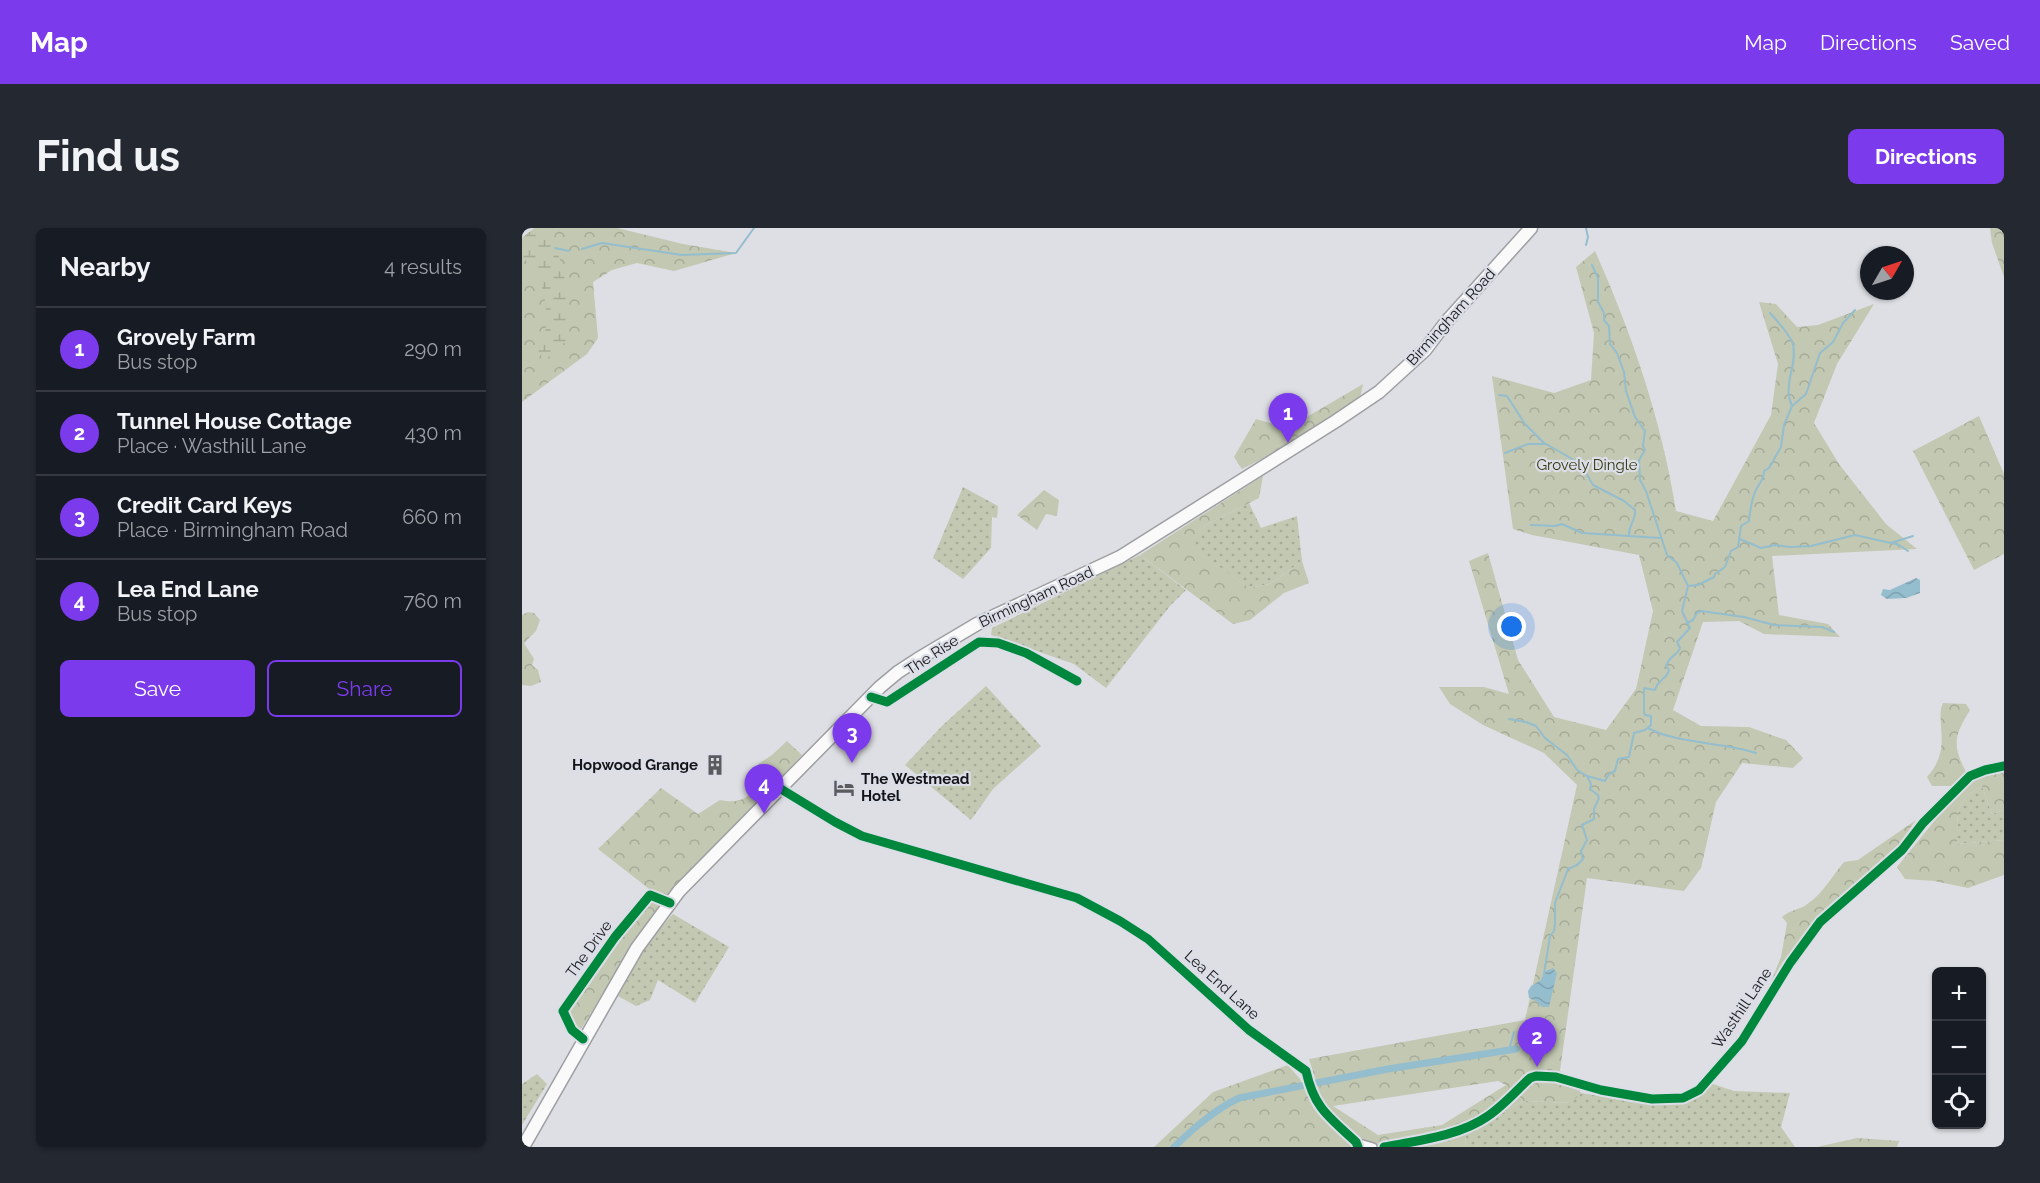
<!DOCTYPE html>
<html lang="en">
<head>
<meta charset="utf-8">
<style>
  body { margin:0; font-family:Raleway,sans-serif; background:#242831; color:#f1f3f6 }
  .controls { position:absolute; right:18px; bottom:18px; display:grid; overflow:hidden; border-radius:9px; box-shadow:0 2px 4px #0004 }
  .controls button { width:54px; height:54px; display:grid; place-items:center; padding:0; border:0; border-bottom:2px solid #363941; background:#171b24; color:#f1f3f6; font:30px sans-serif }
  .compass { position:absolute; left:1338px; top:18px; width:54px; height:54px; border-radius:50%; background:#171b24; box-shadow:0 2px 4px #0004; rotate:51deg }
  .you { position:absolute; left:990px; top:399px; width:21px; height:21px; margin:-15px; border:4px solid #fff; border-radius:50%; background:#1a73e8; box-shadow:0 0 0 9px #1a73e833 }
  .badge { display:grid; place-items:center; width:39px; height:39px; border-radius:50%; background:#7c3aed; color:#fff; font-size:20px; font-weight:700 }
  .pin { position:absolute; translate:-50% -50px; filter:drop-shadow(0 2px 3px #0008) }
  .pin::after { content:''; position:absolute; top:32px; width:21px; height:18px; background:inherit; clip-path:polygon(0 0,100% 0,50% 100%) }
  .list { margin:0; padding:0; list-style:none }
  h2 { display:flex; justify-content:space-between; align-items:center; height:78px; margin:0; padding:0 24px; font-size:26px }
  h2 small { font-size:20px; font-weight:400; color:#9ea1a6 }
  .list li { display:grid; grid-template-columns:39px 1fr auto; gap:18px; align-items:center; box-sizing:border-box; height:84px; padding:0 24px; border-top:2px solid #363941 }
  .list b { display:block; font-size:22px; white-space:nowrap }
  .list p { margin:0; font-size:20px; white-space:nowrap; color:#9ea1a6 }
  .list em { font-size:20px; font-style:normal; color:#9ea1a6 }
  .actions { display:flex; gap:12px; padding:18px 24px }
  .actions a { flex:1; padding:14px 0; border:2px solid #7c3aed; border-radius:9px; text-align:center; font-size:21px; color:#7c3aed }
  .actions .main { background:#7c3aed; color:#fff }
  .icon { flex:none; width:33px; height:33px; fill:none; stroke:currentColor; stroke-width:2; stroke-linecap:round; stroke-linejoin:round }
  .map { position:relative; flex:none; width:1482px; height:919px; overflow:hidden; border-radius:9px }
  header { display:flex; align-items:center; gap:36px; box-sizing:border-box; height:84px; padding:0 30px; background:#7c3aed; color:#fff }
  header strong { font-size:28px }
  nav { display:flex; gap:33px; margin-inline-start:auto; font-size:21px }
  .intro { display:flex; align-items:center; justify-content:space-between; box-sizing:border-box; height:144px; padding:0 36px }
  h1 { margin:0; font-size:42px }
  .button { padding:15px 27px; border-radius:9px; background:#7c3aed; color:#fff; font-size:21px; font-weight:700 }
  main { display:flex; gap:36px; padding:0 36px }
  aside { flex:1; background:#171b24; border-radius:9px; box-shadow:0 2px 4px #0004 }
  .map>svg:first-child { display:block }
  .grass { fill:url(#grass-dots) }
  .forest { fill:url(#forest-crowns); fill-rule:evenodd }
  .wetland { fill:url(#wetland-marsh) }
  .water { fill:url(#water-waves) }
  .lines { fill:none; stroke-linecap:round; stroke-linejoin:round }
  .stream { stroke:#94bdce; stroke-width:2 }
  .canal { stroke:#94bdce; stroke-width:7 }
  .minor-casing { stroke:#9e9fa2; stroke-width:10 }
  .trunk-casing { stroke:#9e9fa2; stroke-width:15 }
  .minor { stroke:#fafafb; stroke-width:7 }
  .trunk { stroke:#fafafb; stroke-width:12 }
  .cycleway-casing { stroke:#dbdee7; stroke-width:13 }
  .cycleway { stroke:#00873e; stroke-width:9 }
  .labels { text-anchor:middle; stroke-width:4.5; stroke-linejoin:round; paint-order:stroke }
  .street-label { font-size:15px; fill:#131417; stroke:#dbdee7 }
  .park-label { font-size:15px; fill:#303710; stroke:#dbdee7 }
  .poi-label { font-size:15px; font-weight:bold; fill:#131417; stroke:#dbdee7; text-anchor:end }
</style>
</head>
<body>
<header>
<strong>Map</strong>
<nav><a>Map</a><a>Directions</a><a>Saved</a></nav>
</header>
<div class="intro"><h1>Find us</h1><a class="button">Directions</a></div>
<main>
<aside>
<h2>Nearby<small>4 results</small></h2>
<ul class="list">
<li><span class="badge">1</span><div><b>Grovely Farm</b><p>Bus stop</p></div><em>290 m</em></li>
<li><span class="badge">2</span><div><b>Tunnel House Cottage</b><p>Place · Wasthill Lane</p></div><em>430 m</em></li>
<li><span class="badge">3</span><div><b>Credit Card Keys</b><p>Place · Birmingham Road</p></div><em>660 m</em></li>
<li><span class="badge">4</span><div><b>Lea End Lane</b><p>Bus stop</p></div><em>760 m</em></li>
</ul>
<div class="actions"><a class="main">Save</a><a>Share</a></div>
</aside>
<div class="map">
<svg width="1482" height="919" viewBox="0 0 1482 919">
  <defs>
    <pattern id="grass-dots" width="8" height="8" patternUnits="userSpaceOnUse" patternTransform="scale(1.5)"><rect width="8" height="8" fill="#c2c8b2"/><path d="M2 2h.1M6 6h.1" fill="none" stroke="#a6ab98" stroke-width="1.8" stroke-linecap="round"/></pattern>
    <pattern id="forest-crowns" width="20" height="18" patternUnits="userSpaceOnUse" patternTransform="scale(1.5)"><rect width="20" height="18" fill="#c2c8b2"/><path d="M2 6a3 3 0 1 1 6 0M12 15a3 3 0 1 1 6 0" fill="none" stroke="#a6ab98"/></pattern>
    <pattern id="wetland-marsh" width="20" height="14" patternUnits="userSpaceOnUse" patternTransform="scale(1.5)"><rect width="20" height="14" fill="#c2c8b2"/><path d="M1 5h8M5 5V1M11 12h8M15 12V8" fill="none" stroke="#a6ab98"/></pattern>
    <pattern id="water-waves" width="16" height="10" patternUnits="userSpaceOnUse" patternTransform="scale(1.5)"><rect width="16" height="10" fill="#94bdce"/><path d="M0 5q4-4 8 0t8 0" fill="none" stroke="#7fa2b0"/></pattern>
  </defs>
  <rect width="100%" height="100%" fill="#dedfe4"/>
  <path class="grass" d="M441,259L476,278L475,290L470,289L469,320L441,351L411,330Z
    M727,275L739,300L775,288L780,333L748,356L727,360L665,316L684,297Z
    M618,327L664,362L648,378L584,460L552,436L469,407L470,400Z
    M464,458L519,518L471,561L449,592L383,537L421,497Z
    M1460,558L1470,586L1482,582V612L1435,616C1436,586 1431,574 1460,558Z
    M151,686L207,719L173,775L136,752L128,772L114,778L96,768L127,713Z
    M15,846L25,856L0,897V856Z
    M1191,856L1212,863L1268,865L1259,899L1273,919H943L944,907L1001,873L1048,875L1059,865C1095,870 1138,884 1172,870C1179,867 1185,861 1191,856Z"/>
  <path class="forest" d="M12,0H95L161,16L214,25L152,43L115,35L90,42L71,54L76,110L65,126L0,174V10Z
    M1468,0H1482V49L1470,15Z
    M1073,23C1110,106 1140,193 1154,283L1191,293L1249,187L1256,136L1237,74L1254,76L1275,99L1296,97L1352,76L1315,136L1292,195L1317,236L1364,296L1395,321L1250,328L1257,387L1306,396L1318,409L1242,406L1217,393L1181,394L1151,482L1179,498L1227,499L1264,512L1281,530L1271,540L1220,535L1194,574L1179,640L1162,663L1065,650L1038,843L1047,848L1059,865L1049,875L1001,873L944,907L943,919H853L852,916L833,907L827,912L830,919H632L691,864L766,837L778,851L792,881L801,876L787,831L1003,792L1055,557L1022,525L961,497L928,476L917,459H962L987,466L947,333L966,325L996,432L1032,489L1084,502L1114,461L1131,383L1117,327L1010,307L991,301L970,148L1032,165L1069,152L1072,105L1054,39ZM976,853L984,857L920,897L856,907L811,878Z
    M841,156L838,170L748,227L720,241L712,229L734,191L766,200Z
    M1457,188L1482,246V326L1452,342L1391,223Z
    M741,248L737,270L684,297L666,316L727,360L748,356L780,333L787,355L762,365L728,392L711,396L618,327Z
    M522,262L537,272L535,288L524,286L515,302L495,287Z
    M6,384L12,385L18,392L14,403L2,415L12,431L10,437L16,442L19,454L9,458L0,457V387Z
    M1421,475L1444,476L1448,482C1432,508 1430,517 1444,544L1429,558H1410L1405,549C1419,533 1421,520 1419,499C1419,490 1417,483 1421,475Z
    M265,513L280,527L192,620L112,715L58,803L52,799L45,785L86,724L128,671L126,660L76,621L139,560L176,586L198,572C221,577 229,567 243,550L236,536L250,527Z
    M1482,544V582L1470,586L1460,558C1431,574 1436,586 1435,616L1482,612V647L1446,660L1412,653L1383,651L1375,639L1435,565L1455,550Z
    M1394,592L1374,621L1292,694L1264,731L1245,763L1259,729L1265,695L1260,689C1270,680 1278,683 1288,674C1301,665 1311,647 1322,634L1336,632Z
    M1335,910L1377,913L1375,919H1295Z"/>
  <path class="wetland" d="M13,1C19,6 27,10 31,16C45,38 48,88 44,113L23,132L16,124C19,116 24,106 24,97C26,73 19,44 0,29V10Z"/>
  <path class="water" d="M1394,350L1398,352V365L1384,370L1365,371L1359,367L1361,361L1368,362Z
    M1031,740L1035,745L1027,779H1020L1014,773L1007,770L1006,763L1009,758L1019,752L1022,744Z"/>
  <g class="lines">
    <path class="stream" d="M1064,0L1066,9L1064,17
      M33,20L47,23
      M60,21L80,15L160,27L214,25L232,0
      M1070,37L1076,50V74L1082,85V92L1087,98L1088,116L1095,125L1102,144L1104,163L1113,189L1123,203L1121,218L1123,222L1117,232L1118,252L1124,263L1145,327L1155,335L1166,358
      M977,167L985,168L1003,196L1022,215
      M1270,178L1284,166L1298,125L1311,114L1321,95L1333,82
      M983,225L1006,216H1024L1052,232L1061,240L1071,257L1102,273L1113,282C1114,293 1106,297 1107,308
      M1009,297L1033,298L1040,296L1060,305L1138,310
      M1218,311L1239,320L1253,317L1268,319L1289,318L1333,307L1369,315L1391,308
      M1370,315L1377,317L1386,323
      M1165,395L1171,392L1175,385L1179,383L1222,389L1252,397L1300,399L1312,404
      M987,491L1004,494L1014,498L1023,510L1045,527L1055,542L1065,548
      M1126,500C1155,516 1202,514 1234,525
      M1022,746L1028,708L1032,703L1033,696V675L1046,641L1055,637L1061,631L1059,623L1065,612L1060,597L1072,591V581L1077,570L1076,567L1068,561L1069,556L1065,548L1083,553L1087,546L1093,543L1096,531L1107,529L1112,505L1123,502L1129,497V488L1123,487L1122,485V460L1133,462C1136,451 1145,451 1147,442L1144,438C1148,427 1156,427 1158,420L1155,414L1168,400L1160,383L1166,358L1176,357L1192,349L1193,346L1203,339L1209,323L1216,319L1219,298L1227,293C1228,283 1229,274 1233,264C1236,256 1242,253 1242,243L1247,240L1259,219L1262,197L1270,178C1260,156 1276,137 1271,116C1267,105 1256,94 1248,85
      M987,822L992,804"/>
    <path class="canal" d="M652,919C672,900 692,882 717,870L866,841L994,821"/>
    <g class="minor-casing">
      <path id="minor" d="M349,469L365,474L457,414L476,415L504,425L555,453
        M259,561L313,594L340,608L555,670L598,693L626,711L727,802L784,843C792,880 807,889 834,914L836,919
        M61,811L50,802L41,783L93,709L128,667L148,675
        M834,914L851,919
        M862,919C894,913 938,908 966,888C981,878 994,863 1008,850L1014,848L1034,849L1079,862L1130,871L1161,870L1177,862L1220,813L1268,735L1298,694L1380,622L1401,595L1448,548L1463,542L1482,538"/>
    </g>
    <g class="trunk-casing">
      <path id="trunk" d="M1,919L115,720L157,663L358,459L376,444L396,431L455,396L598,329L814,193L857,164L903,122L925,93L1009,0"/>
    </g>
    <use href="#minor" class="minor"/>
    <use href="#trunk" class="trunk"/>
    <g class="cycleway-casing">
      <path id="cycleway" d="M349,469L365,474L457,414L476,415L504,425L555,453
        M259,561L313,594L340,608L555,670L598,693L626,711L727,802L784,843C792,880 807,889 834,914L836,919
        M61,811L50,802L41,783L93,709L128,667L148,675
        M862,919C894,913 938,908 966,888C981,878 994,863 1008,850L1014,848L1034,849L1079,862L1130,871L1161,870L1177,862L1220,813L1268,735L1298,694L1380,622L1401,595L1448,548L1463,542L1482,538"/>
    </g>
    <use href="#cycleway" class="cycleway"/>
  </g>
  <defs>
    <g id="building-bare" transform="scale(1.62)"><path d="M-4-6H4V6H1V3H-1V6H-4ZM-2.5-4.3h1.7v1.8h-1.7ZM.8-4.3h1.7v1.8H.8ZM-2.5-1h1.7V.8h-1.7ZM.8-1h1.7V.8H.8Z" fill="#5a5b5f" stroke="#dbdee7" stroke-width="2.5" paint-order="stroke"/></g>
    <g id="hotel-bare" transform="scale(1.62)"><path d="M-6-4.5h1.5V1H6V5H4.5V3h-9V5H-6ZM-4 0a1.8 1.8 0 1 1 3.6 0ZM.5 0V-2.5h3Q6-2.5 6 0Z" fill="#5a5b5f" stroke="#dbdee7" stroke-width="2.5" paint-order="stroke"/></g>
  </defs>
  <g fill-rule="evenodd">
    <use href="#building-bare" x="193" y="537"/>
    <use href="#hotel-bare" x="322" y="560"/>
  </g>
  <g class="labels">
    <g class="street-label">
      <text transform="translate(929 89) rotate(-48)" y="5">Birmingham Road</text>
      <text transform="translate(514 369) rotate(-25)" y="5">Birmingham Road</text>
      <text transform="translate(410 427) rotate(-33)" y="5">The Rise</text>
      <text transform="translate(67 721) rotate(-54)" y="5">The Drive</text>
      <text transform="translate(700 757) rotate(42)" y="5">Lea End Lane</text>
      <text transform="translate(1220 780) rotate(-56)" y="5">Wasthill Lane</text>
    </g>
    <g class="park-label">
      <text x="1065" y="242">Grovely Dingle</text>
    </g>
    <g class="poi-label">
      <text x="176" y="542">Hopwood Grange</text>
      <text x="339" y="556" text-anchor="start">The Westmead<tspan x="339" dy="17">Hotel</tspan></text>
    </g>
  </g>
</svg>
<div class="controls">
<button>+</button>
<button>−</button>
<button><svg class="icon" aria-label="locate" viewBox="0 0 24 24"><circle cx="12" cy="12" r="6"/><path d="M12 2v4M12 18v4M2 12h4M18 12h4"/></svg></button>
</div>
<svg class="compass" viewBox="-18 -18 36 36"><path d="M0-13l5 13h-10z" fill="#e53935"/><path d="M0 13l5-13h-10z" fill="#9ea1a6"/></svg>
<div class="you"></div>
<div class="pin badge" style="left:766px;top:215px">1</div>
<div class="pin badge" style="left:1015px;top:839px">2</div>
<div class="pin badge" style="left:330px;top:535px">3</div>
<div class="pin badge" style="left:242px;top:586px">4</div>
</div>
</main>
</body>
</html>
